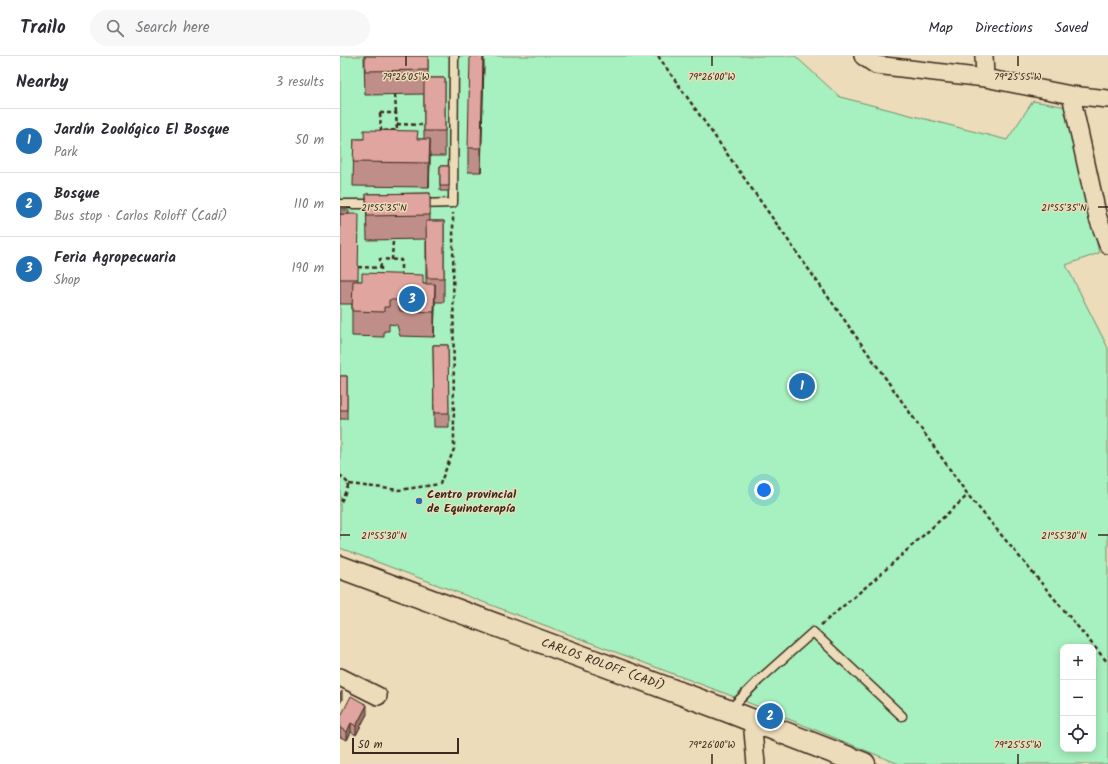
<!DOCTYPE html>
<html lang="en">
<head>
<meta charset="utf-8">
<style>
  body { margin:0; font-family:Kalam,sans-serif; background:#f7f7f7; color:#2b2b33 }
  .controls { position:absolute; right:12px; bottom:12px; display:grid; overflow:hidden; border-radius:8px; box-shadow:0 2px 10px #0003 }
  .controls button { width:36px; height:36px; display:grid; place-items:center; padding:0; border:0; border-bottom:1px solid #e1e1e2; background:#fff; color:#2b2b33; font:20px sans-serif }
  .scale { position:absolute; left:12px; bottom:10px; width:107px; box-sizing:border-box; padding-left:4px; border:2px solid #3b2a1e; border-top:0; font-size:11px; line-height:14px; white-space:nowrap; color:#3b2a1e; -webkit-text-stroke:3px #eddcb9; paint-order:stroke }
  .you { position:absolute; left:424px; top:434px; width:14px; height:14px; margin:-10px; border:3px solid #fff; border-radius:50%; background:#1a73e8; box-shadow:0 0 0 6px #1a73e833 }
  .badge { display:grid; place-items:center; width:26px; height:26px; border-radius:50%; background:#1f6fb2; color:#fff; font-size:13px; font-weight:700 }
  .pin { position:absolute; translate:-50% -50%; border:2px solid #fff; box-shadow:0 1px 4px #0006 }
  .list { margin:0; padding:0; list-style:none }
  h2 { display:flex; justify-content:space-between; align-items:center; height:52px; margin:0; padding:0 16px; font-size:17px }
  h2 small { font-size:13px; font-weight:400; color:#7c7c81 }
  .list li { display:grid; grid-template-columns:26px 1fr auto; gap:12px; align-items:center; box-sizing:border-box; height:64px; padding:0 16px; border-top:1px solid #e1e1e2 }
  .list b { display:block; font-size:15px; white-space:nowrap }
  .list p { margin:0; font-size:13px; white-space:nowrap; color:#7c7c81 }
  .list em { font-size:13px; font-style:normal; color:#7c7c81 }
  .icon { flex:none; width:22px; height:22px; fill:none; stroke:currentColor; stroke-width:2; stroke-linecap:round; stroke-linejoin:round }
  .map { position:relative; flex:none; width:768px; height:708px; overflow:hidden }
  header { display:flex; align-items:center; gap:24px; box-sizing:border-box; height:56px; padding:0 20px; background:#fff; border-bottom:1px solid #e1e1e2 }
  header strong { font-size:19px }
  nav { display:flex; gap:22px; margin-inline-start:auto; font-size:14px }
  .search { width:280px; height:36px; background:#f7f7f7; display:flex; align-items:center; gap:10px; box-sizing:border-box; padding:0 14px; border-radius:22px; color:#7c7c81; font-size:15px }
  main { display:flex }
  aside { flex:1; background:#fff }
  .map>svg:first-child { display:block }
  .green { fill:#a7f0bf; stroke:#718d6e; fill-rule:evenodd }
  .lines { fill:none; stroke-linecap:round; stroke-linejoin:round }
  .lane-casing { stroke:#3b2a1e; stroke-width:11 }
  .street-casing { stroke:#3b2a1e; stroke-width:20 }
  .secondary-casing { stroke:#3b2a1e; stroke-width:25 }
  .path { stroke:#3b2a1e; stroke-width:2.5; stroke-dasharray:4 3; stroke-linecap:butt }
  .lane { stroke:#eddcb9; stroke-width:8 }
  .street { stroke:#eddcb9; stroke-width:17 }
  .secondary { stroke:#eddcb9; stroke-width:22 }
  .wall { fill:#c08e88; stroke:#3b2a1e }
  .shaded-wall { fill:#9c746f; stroke:#3b2a1e }
  .building { fill:#dfa59e; stroke:#3b2a1e }
  .ticks { fill:none; stroke:#3b2a1e; stroke-width:1.5 }
  .poi-dot { fill:#1f6fb2; stroke:#eddcb9; stroke-width:1.5 }
  .labels { text-anchor:middle; stroke-width:3; stroke-linejoin:round; paint-order:stroke }
  .poi-label { font-size:12px; font-weight:bold; fill:#3b2a1e; stroke:#eddcb9; text-anchor:start }
  .street-label { font-size:12px; fill:#3b2a1e; stroke:#eddcb9 }
  .ticks-label { font-size:10px; text-anchor:middle; fill:#3b2a1e; stroke:#eddcb9; stroke-width:3; stroke-linejoin:round; paint-order:stroke }
</style>
</head>
<body>
<header>
<strong>Trailo</strong>
<div class="search"><svg class="icon" aria-label="search" viewBox="0 0 24 24"><circle cx="10" cy="10" r="6"/><path d="M15 15l6 6"/></svg>Search here</div>
<nav><a>Map</a><a>Directions</a><a>Saved</a></nav>
</header>
<main>
<aside>
<h2>Nearby<small>3 results</small></h2>
<ul class="list">
<li><span class="badge">1</span><div><b>Jardín Zoológico El Bosque</b><p>Park</p></div><em>50 m</em></li>
<li><span class="badge">2</span><div><b>Bosque</b><p>Bus stop · Carlos Roloff (Cadí)</p></div><em>110 m</em></li>
<li><span class="badge">3</span><div><b>Feria Agropecuaria</b><p>Shop</p></div><em>190 m</em></li>
</ul>
</aside>
<div class="map">
<svg width="768" height="708" viewBox="0 0 768 708">
  <rect width="100%" height="100%" fill="#eddcb9"/>
  <filter id="ink" filterUnits="userSpaceOnUse"><feTurbulence type="fractalNoise" baseFrequency=".025" numOctaves="2"/><feDisplacementMap in="SourceGraphic" scale="8" xChannelSelector="R" yChannelSelector="G"/><feConvolveMatrix kernelMatrix="1 2 1 2 8 2 1 2 1" color-interpolation-filters="sRGB"/></filter>
  <g filter="url(#ink)">
    <path class="green" d="M0,0H455L500,41L667,84L693,45L727,51L759,197L726,209L768,292V708H559L392,640L0,492ZM723,591H753V693H723Z"/>
    <g class="lines">
      <g class="lane-casing">
        <path id="lane" d="M0,148H35
          M79,148L113,147L114,0
          M389,654L418,625L473,576L562,660"/>
      </g>
      <g class="street-casing">
        <path id="street" d="M523,0L536,9L645,22L731,39L768,43
          M644,0L645,22
          M731,39L758,162L768,189
          M0,621L38,640
          M412,664L416,708"/>
      </g>
      <g class="secondary-casing">
        <path id="secondary" d="M0,511L388,655L524,708"/>
      </g>
      <path class="path" d="M318,0L628,439L768,607
        M55,39L56,57
        M40,57H56L57,74L41,75Z
        M57,68L84,69
        M52,204L53,184
        M18,211L41,212V221
        M41,212L40,203L61,204V221
        M0,419L9,428L0,448
        M9,428L59,434L100,428L114,393L113,157
        M481,569L534,524L628,439"/>
      <use href="#lane" class="lane"/>
      <use href="#street" class="street"/>
      <use href="#secondary" class="secondary"/>
    </g>
    <path class="wall" d="M24,0H88V22H105V100H90L89,131L13,130L14,83H84V38L25,39Z
      M144,0L141,116H128V92Z
      M100,110H109V135H100Z
      M90,137V165H104V246H95L94,281L60,280L57,269L49,268V275H44V281L12,280V248H0V155L9,158L18,225L86,228V183L27,184L26,138Z
      M93,289H108L109,371H94Z
      M0,320H7V363H0Z
      M27,658L16,679L11,676L7,684L0,681V662Z"/>
    <path class="shaded-wall" d="M143,0L144,9L141,116V92Z
      M90,83V107L89,131V107Z
      M95,228V252L94,281V256Z
      M2,635V644L0,647V638Z
      M27,649V658L16,679V670Z
      M11,667V676L7,684V676Z"/>
    <path class="building" d="M25,0H88V14L25,15Z
      M130,0H143L141,92H128Z
      M84,22H105V75H84Z
      M24,74L78,75L77,83H90L89,107L13,106L14,83H24Z
      M100,110H109V130H100Z
      M90,137V159L27,160L26,138Z
      M0,155H9V158H0Z
      M0,158H19L18,223H0Z
      M86,165H104V222H87Z
      M22,217L83,219V228H95L94,256L60,255L57,244H49V251H44V256L12,255L13,225H22Z
      M93,289H108L109,357H94Z
      M0,320H7V354H0Z
      M11,640L27,649L16,670L11,667L7,676L0,672V662Z"/>
  </g>
  <path class="ticks" d="M66,0V10M372,0V10M678,0V10M0,151H10M758,151H768M0,479H10M758,479H768M372,698V708M678,698V708"/>
  <circle class="poi-dot" cx="79" cy="445" r="4"/>
  <g class="labels">
    <g class="poi-label">
      <text x="87" y="442">Centro provincial<tspan x="87" dy="14">de Equinoterapía</tspan></text>
    </g>
    <g class="street-label">
      <text transform="translate(263 608) rotate(20)" y="4">CARLOS ROLOFF (CADÍ)</text>
    </g>
  </g>
  <g class="ticks-label">
    <text x="66" y="24">79°26'05"W</text>
    <text x="372" y="24">79°26'00"W</text>
    <text x="678" y="24">79°25'55"W</text>
    <text x="44" y="155">21°55'35"N</text>
    <text x="724" y="155">21°55'35"N</text>
    <text x="44" y="483">21°55'30"N</text>
    <text x="724" y="483">21°55'30"N</text>
    <text x="372" y="692">79°26'00"W</text>
    <text x="678" y="692">79°25'55"W</text>
  </g>
</svg>
<div class="controls">
<button>+</button>
<button>−</button>
<button><svg class="icon" aria-label="locate" viewBox="0 0 24 24"><circle cx="12" cy="12" r="6"/><path d="M12 2v4M12 18v4M2 12h4M18 12h4"/></svg></button>
</div>
<div class="scale">50 m</div>
<div class="you"></div>
<div class="pin badge" style="left:462px;top:330px">1</div>
<div class="pin badge" style="left:430px;top:660px">2</div>
<div class="pin badge" style="left:72px;top:243px">3</div>
</div>
</main>
</body>
</html>
